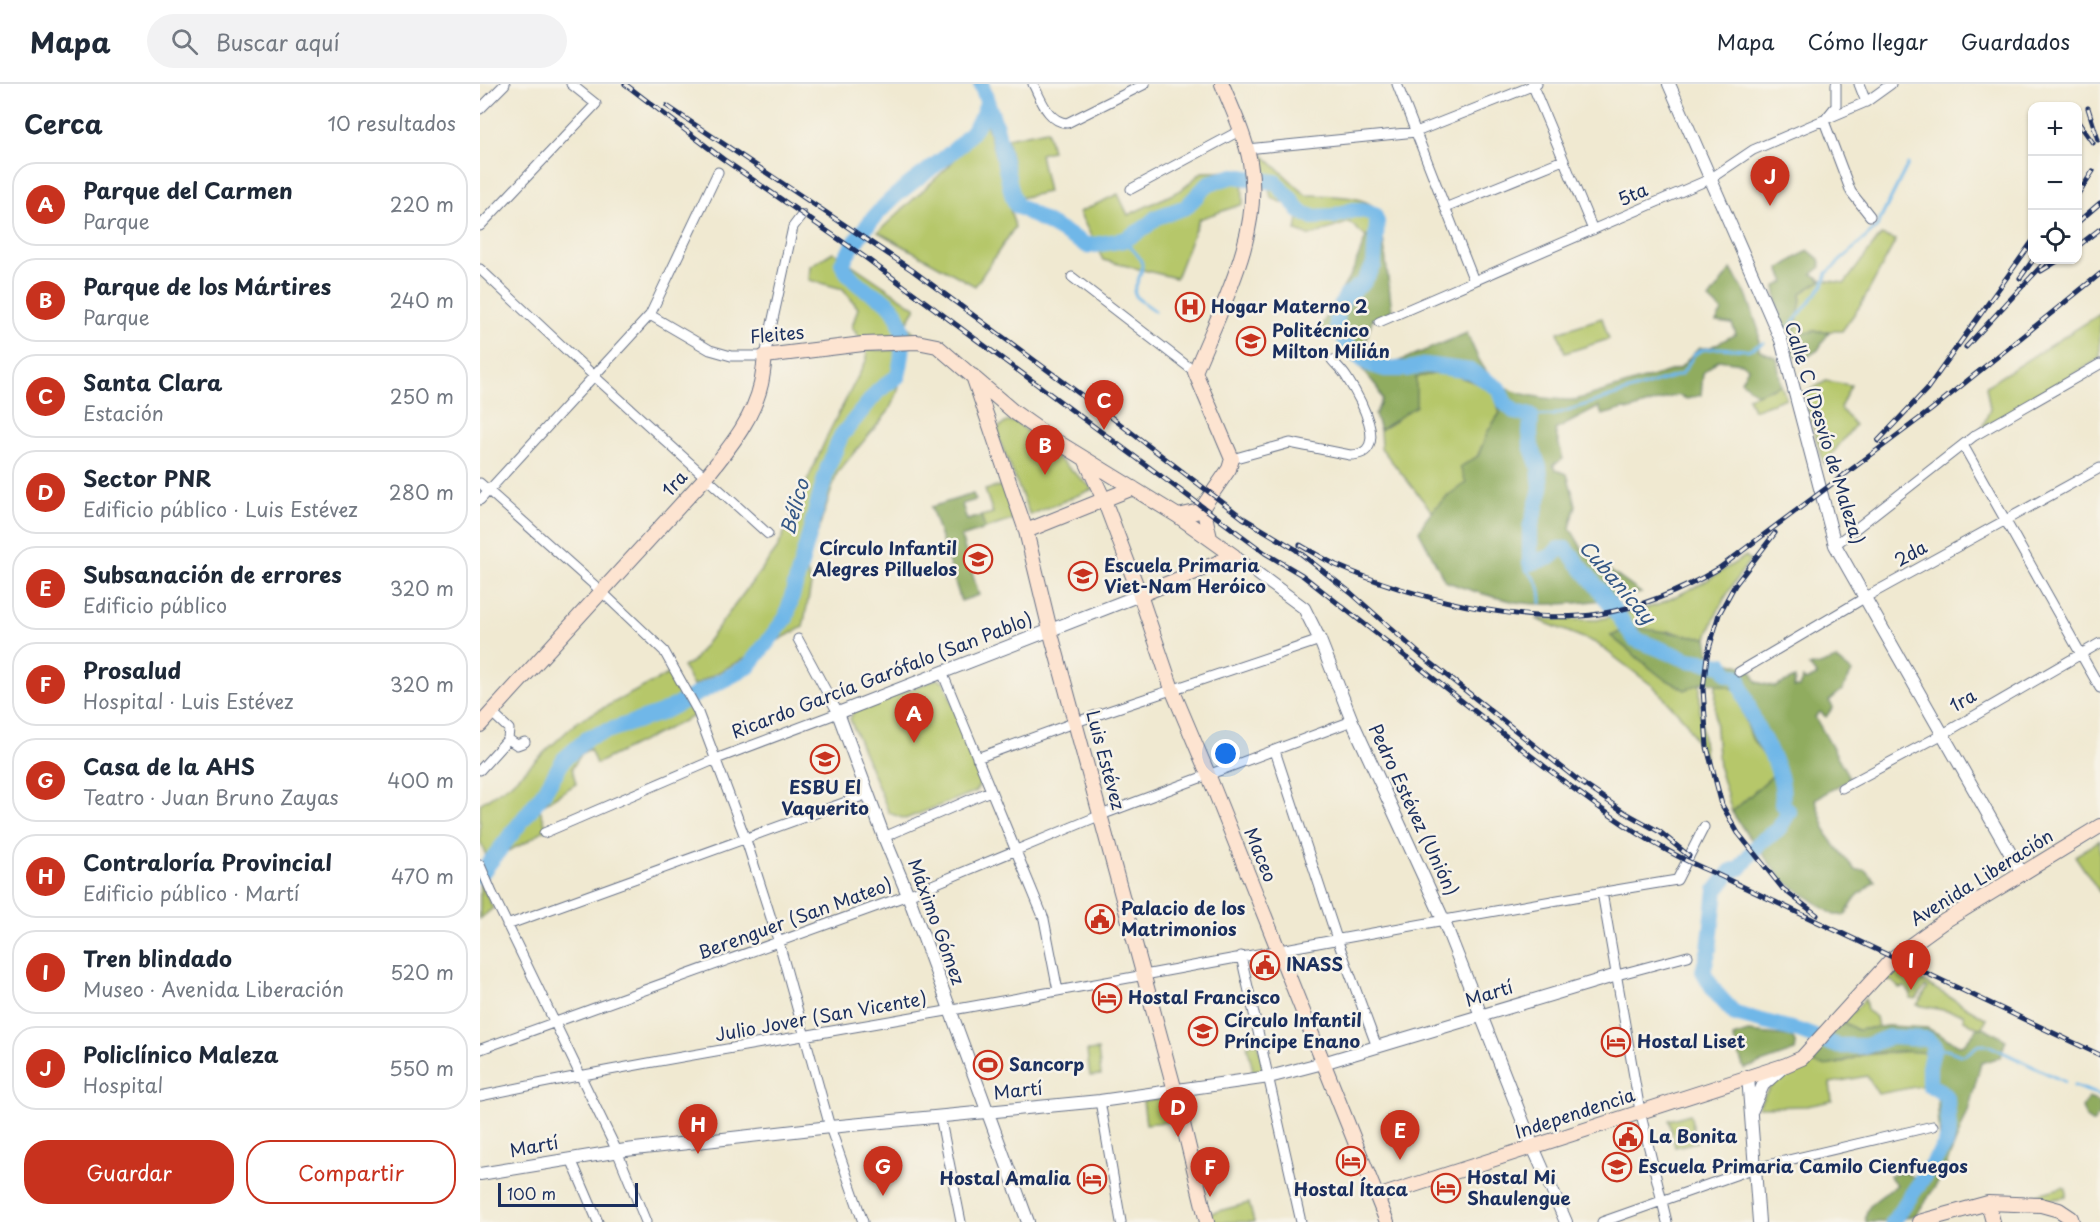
<!DOCTYPE html>
<html lang="es">
<head>
<meta charset="utf-8">
<style>
  body { margin:0; font-family:"Playpen Sans",sans-serif; background:#f2f2f3; color:#1f2937 }
  .controls { position:absolute; right:18px; top:18px; display:grid; overflow:hidden; border-radius:12px; box-shadow:0 2px 4px #0004 }
  .controls button { width:54px; height:54px; display:grid; place-items:center; padding:0; border:0; border-bottom:2px solid #e0e1e3; background:#fff; color:#1f2937; font:30px sans-serif }
  .scale { position:absolute; left:18px; bottom:15px; width:140px; box-sizing:border-box; padding-left:6px; border:3px solid #1b2f5e; border-top:0; font-size:16px; line-height:21px; white-space:nowrap; color:#1b2f5e; -webkit-text-stroke:4px #f7f3e8; paint-order:stroke }
  .you { position:absolute; left:746px; top:670px; width:21px; height:21px; margin:-15px; border:4px solid #fff; border-radius:50%; background:#1a73e8; box-shadow:0 0 0 9px #1a73e833 }
  .badge { display:grid; place-items:center; width:39px; height:39px; border-radius:50%; background:#c8321e; color:#fff; font-size:20px; font-weight:700 }
  .pin { position:absolute; translate:-50% -50px; filter:drop-shadow(0 2px 3px #0008) }
  .pin::after { content:''; position:absolute; top:32px; width:21px; height:18px; background:inherit; clip-path:polygon(0 0,100% 0,50% 100%) }
  .list { margin:0; padding:0; list-style:none }
  h2 { display:flex; justify-content:space-between; align-items:center; height:78px; margin:0; padding:0 24px; font-size:26px }
  h2 small { font-size:20px; font-weight:400; color:#747a83 }
  .list li { display:grid; grid-template-columns:39px 1fr auto; gap:18px; align-items:center; box-sizing:border-box; height:84px; margin:0 12px 12px; padding:0 12px; border:2px solid #e0e1e3; border-radius:24px }
  .list b { display:block; font-size:22px; white-space:nowrap }
  .list p { margin:0; font-size:20px; white-space:nowrap; color:#747a83 }
  .list em { font-size:20px; font-style:normal; color:#747a83 }
  .actions { display:flex; gap:12px; padding:18px 24px }
  .actions a { flex:1; padding:14px 0; border:2px solid #c8321e; border-radius:24px; text-align:center; font-size:21px; color:#c8321e }
  .actions .main { background:#c8321e; color:#fff }
  .icon { flex:none; width:33px; height:33px; fill:none; stroke:currentColor; stroke-width:2; stroke-linecap:round; stroke-linejoin:round }
  .map { position:relative; flex:none; width:1620px; height:1138px; overflow:hidden }
  header { display:flex; align-items:center; gap:36px; box-sizing:border-box; height:84px; padding:0 30px; background:#fff; border-bottom:2px solid #e0e1e3 }
  header strong { font-size:28px }
  nav { display:flex; gap:33px; margin-inline-start:auto; font-size:21px }
  .search { width:420px; height:54px; background:#f2f2f3; display:flex; align-items:center; gap:15px; box-sizing:border-box; padding:0 21px; border-radius:33px; color:#747a83; font-size:22px }
  main { display:flex }
  aside { flex:1; background:#fff }
  .map>svg:first-child { display:block }
  .green { fill:#b6c76a; stroke:#687b64; stroke-width:1.5 }
  .forest { fill:#90ac5e; stroke:#566e5e; stroke-width:1.5 }
  .lines { fill:none; stroke-linecap:round; stroke-linejoin:round }
  .stream { stroke:#70b7e8; stroke-width:3 }
  .river { stroke:#70b7e8; stroke-width:16 }
  .minor-casing { stroke:#667086; stroke-width:11 }
  .tertiary-casing { stroke:#667086; stroke-width:14 }
  .secondary-casing { stroke:#667086; stroke-width:16 }
  .minor { stroke:#fff; stroke-width:9 }
  .tertiary { stroke:#fff; stroke-width:12 }
  .secondary { stroke:#fde4d1; stroke-width:14 }
  .rail-casing { stroke:#1b2f5e; stroke-width:5 }
  .rail { stroke:#f7f3e8; stroke-width:3; stroke-dasharray:9; stroke-linecap:butt }
  .labels { text-anchor:middle; stroke-width:5; stroke-linejoin:round; paint-order:stroke }
  .street-label { font-size:18px; fill:#1b2f5e; stroke:#f7f3e8 }
  .poi-label { font-size:18px; font-weight:bold; fill:#1b2f5e; stroke:#f7f3e8; text-anchor:start }
  .water-label { font-size:20px; font-style:italic; fill:#355887; stroke:#f7f3e8 }
</style>
</head>
<body>
<header>
<strong>Mapa</strong>
<div class="search"><svg class="icon" aria-label="search" viewBox="0 0 24 24"><circle cx="10" cy="10" r="6"/><path d="M15 15l6 6"/></svg>Buscar aquí</div>
<nav><a>Mapa</a><a>Cómo llegar</a><a>Guardados</a></nav>
</header>
<main>
<aside>
<h2>Cerca<small>10 resultados</small></h2>
<ul class="list">
<li><span class="badge">A</span><div><b>Parque del Carmen</b><p>Parque</p></div><em>220 m</em></li>
<li><span class="badge">B</span><div><b>Parque de los Mártires</b><p>Parque</p></div><em>240 m</em></li>
<li><span class="badge">C</span><div><b>Santa Clara</b><p>Estación</p></div><em>250 m</em></li>
<li><span class="badge">D</span><div><b>Sector PNR</b><p>Edificio público · Luis Estévez</p></div><em>280 m</em></li>
<li><span class="badge">E</span><div><b>Subsanación de errores</b><p>Edificio público</p></div><em>320 m</em></li>
<li><span class="badge">F</span><div><b>Prosalud</b><p>Hospital · Luis Estévez</p></div><em>320 m</em></li>
<li><span class="badge">G</span><div><b>Casa de la AHS</b><p>Teatro · Juan Bruno Zayas</p></div><em>400 m</em></li>
<li><span class="badge">H</span><div><b>Contraloría Provincial</b><p>Edificio público · Martí</p></div><em>470 m</em></li>
<li><span class="badge">I</span><div><b>Tren blindado</b><p>Museo · Avenida Liberación</p></div><em>520 m</em></li>
<li><span class="badge">J</span><div><b>Policlínico Maleza</b><p>Hospital</p></div><em>550 m</em></li>
</ul>
<div class="actions"><a class="main">Guardar</a><a>Compartir</a></div>
</aside>
<div class="map">
<svg width="1620" height="1138" viewBox="0 0 1620 1138">
  <rect width="100%" height="100%" fill="#f7f3e8"/>
  <filter id="ink" filterUnits="userSpaceOnUse"><feTurbulence type="fractalNoise" baseFrequency=".0167" numOctaves="2"/><feDisplacementMap in="SourceGraphic" scale="12" xChannelSelector="R" yChannelSelector="G"/><feConvolveMatrix kernelMatrix="1 2 1 2 8 2 1 2 1" color-interpolation-filters="sRGB"/></filter>
  <filter id="wash" filterUnits="userSpaceOnUse"><feTurbulence type="fractalNoise" baseFrequency=".008" numOctaves="4" result="noise"/><feDisplacementMap in="SourceGraphic" scale="24" xChannelSelector="R" yChannelSelector="G"/><feGaussianBlur stdDeviation="1.35" result="paint"/><feColorMatrix in="noise" values="0 0 0 0 0 0 0 0 0 0 0 0 0 0 0 0 0 1.4 0 .05"/><feComposite in="paint" operator="in"/></filter>
  <g filter="url(#wash)">
    <rect width="100%" height="100%" fill="#f0e9d1"/>
    <path class="green" d="M506,38L535,143L495,202L398,148L468,83Z
      M567,46L572,67L560,70L568,108L539,114L527,54Z
      M782,70L826,111C845,112 889,109 900,130C902,133 902,141 902,144L886,153L869,138L830,152L816,147L818,134L809,121L791,114Z
      M762,87L763,120L719,135L696,194L623,176L599,128L638,110L648,131L701,106L722,88Z
      M1401,151L1416,156L1382,219L1362,247H1334L1316,252V236L1321,217V209L1342,196L1365,199Z
      M353,168L436,224L426,240L437,252L379,254L372,243L378,224L363,205L329,196L330,182Z
      M1620,230V272L1616,277L1502,344L1510,325L1506,302Z
      M1122,234L1129,255L1085,269L1078,248Z
      M387,266H427L417,310L408,328L357,389L326,484L331,501L323,543L213,602L203,583L212,578L297,465L349,348L387,275Z
      M966,288L1013,305L1020,329L1008,347L986,399L967,412L953,429L901,364L900,346L917,336L936,293Z
      M1346,297L1371,301L1360,324L1375,341L1344,380L1323,310Z
      M1301,301L1306,314L1273,326L1268,313Z
      M527,338H536L613,405L550,431L517,350L519,343Z
      M524,401L534,435L505,445L501,432L513,429L505,406Z
      M1266,472L1270,476C1252,501 1236,525 1227,554L1206,552L1191,547L1131,552L1180,592L1205,606L1220,599V626L1225,676L1206,638L1174,603L1116,559L1056,535L1117,536L1178,521L1221,500Z
      M192,588L214,632L116,680L110,665L102,669L92,684L96,700L59,723L67,744L45,759L8,776L0,757V720L30,700L98,637Z
      M456,595L464,597L502,697L495,708L425,735L409,729L370,635L374,627Z
      M1236,600L1255,605L1272,654L1292,683V692L1252,728L1239,684L1235,633Z
      M1620,756V809L1595,772Z
      M0,798L13,824L0,835Z
      M1420,884L1507,935L1502,943L1498,944L1484,936L1483,930L1437,921L1448,904L1445,903L1436,915L1430,914L1431,910L1425,903L1419,904L1412,897H1408L1405,893L1414,885Z
      M1385,915L1387,927L1396,933L1398,943L1377,946L1363,938Z
      M778,958L785,989L774,991L767,961Z
      M618,966L621,991L610,992L607,967Z
      M1433,967L1448,969L1450,974L1445,983L1446,1001L1398,1010L1387,992L1350,999L1352,1017L1327,1022L1278,1023C1286,1008 1292,998 1307,989C1315,985 1322,983 1328,976L1358,980L1382,971Z
      M694,1011L698,1031L695,1037L666,1040L663,1017Z
      M1210,1030L1217,1058L1195,1063L1189,1036Z
      M1583,1103L1586,1105V1113L1556,1118L1551,1112Z
      M769,1119L774,1138H733L731,1129Z"/>
    <path class="forest" d="M902,145L912,227L892,236L886,256L900,276L915,279L987,249C994,266 1002,286 1016,298C1033,312 1074,316 1095,316L1200,284L1219,264H1229L1256,250L1252,240L1236,238L1242,227L1229,215L1251,185L1267,212L1279,247V266L1297,274L1301,301L1277,310L1261,297L1268,284L1261,279L1238,276L1223,289L1221,311L1207,315L1197,311L1150,326L1144,325L1122,331L1119,323L1075,346L1083,375L1073,381L1076,386L1087,390L1096,421L1090,444L1104,468L1161,509C1121,517 1077,524 1036,518C1012,513 988,506 965,497L939,447C949,427 967,411 986,399L980,383L998,372L1008,347L1020,329L1013,305L966,288L936,293V322L900,346L895,331L902,315L897,303L860,258L839,245L872,189L886,153Z
      M1328,166L1339,175L1341,183L1332,190L1342,196L1321,209C1321,224 1316,235 1316,251L1334,247L1349,248L1338,266L1321,277C1304,262 1298,225 1295,203L1305,198L1299,185Z
      M493,410L496,416L482,420L487,436L501,432L505,445L481,453L499,511L481,517L451,423Z
      M1151,543L1227,554L1230,572L1270,585L1277,598L1295,603L1315,594L1314,603H1319L1323,594L1325,597L1337,592L1329,582H1337L1356,575L1372,588L1362,606L1349,617L1353,623L1346,633L1340,628L1335,633L1370,695L1335,715L1348,753L1375,786H1385L1395,797L1377,812L1365,831H1354L1302,795L1264,746L1252,728L1292,692V683L1272,655L1255,605L1226,597L1205,606L1180,592L1131,552Z
      M1363,938L1377,946L1407,942L1447,944L1479,961L1484,960L1498,944H1505L1526,956L1520,973L1501,979L1488,1027L1461,1094L1436,1131L1412,1138H1386C1382,1120 1405,1111 1417,1101L1409,1092L1424,1088L1436,1095L1460,1058L1457,1010L1446,1001L1445,983L1450,974L1448,969C1428,966 1402,967 1382,971C1362,976 1347,989 1328,976Z
      M1268,948L1310,952C1315,956 1317,960 1315,967L1264,985L1253,953Z
      M1608,1014L1620,1018V1034L1617,1032L1613,1039L1606,1034L1602,1024Z"/>
    <g class="lines">
      <path class="stream" d="M644,156C666,180 666,176 654,207L657,214L675,227
        M1307,246L1343,201L1347,189L1396,144L1428,80
        M1051,332L1073,331L1202,290L1214,271L1221,266L1239,264L1267,266L1284,259
        M1050,479L1046,486C1058,496 1061,503 1061,519
        M1461,965C1483,967 1477,980 1498,961H1508L1585,998
        M1594,1002L1620,1011"/>
      <path class="river" d="M501,0L516,43L532,110L536,121L608,162L644,156L663,145L677,133L706,123L729,99L754,92L795,98L810,114L819,127L832,133L854,132L873,126H883L894,130L897,138L894,181L883,199L866,212L857,229V242L872,268L889,280L905,285H927L946,281L991,287L1018,304L1025,319L1035,328L1051,332L1050,349L1051,362L1059,383L1061,405L1050,444V479L1071,473L1078,465H1086L1119,505L1155,555L1208,576L1243,581L1248,590L1258,593C1262,606 1267,619 1272,632C1283,659 1307,688 1302,719L1309,728L1298,746L1280,758L1260,784L1251,787L1236,806L1229,865L1223,887L1235,908L1255,930L1319,947L1358,962H1386L1409,953L1447,955L1454,962L1449,983V1001L1460,1007L1467,1014L1469,1045L1466,1060L1413,1138
        M0,791L64,708L84,675L109,653L181,629L268,583L306,534L348,383L361,352L398,307L418,292C424,267 428,237 407,218C397,210 384,207 376,198C370,192 365,187 362,179C378,153 390,135 413,114C445,84 493,64 507,20"/>
    </g>
  </g>
  <g filter="url(#ink)">
    <g class="lines">
      <g class="minor-casing">
        <path id="minor" d="M553,0C561,15 568,38 587,39L665,0
          M917,0L994,197
          M1052,0L1113,146
          M1356,0V22L1344,37L1371,108L1390,132
          M1379,0L1386,18
          M0,25L25,0
          M767,65L936,48L1057,0
          M651,105L761,46
          M965,124L1083,76
          M0,142L116,20L91,0
          M0,185L114,292L288,450
          M592,193L715,288
          M170,231L230,266L251,272H285L313,143L322,131
          M899,238L1230,95L1273,66L1386,18L1411,0
          M1483,361L1620,604
          M752,375L810,359L870,371C913,371 878,311 867,294C863,287 857,282 852,276
          M0,399L122,508L184,567L217,626L266,756L299,859L350,1043L383,1138
          M0,416L170,231L238,88
          M1355,461L1494,352L1620,280
          M462,588L564,835L578,907
          M1259,588L1386,513L1620,384
          M28,655L37,661L45,658
          M795,667L857,855L897,963
          M497,674L596,638L840,556
          M0,686L28,655L29,645L12,629
          M1362,704L1463,650L1620,559
          M64,749L236,675L358,629L318,555
          M404,753L510,707
          M0,781L12,809L137,1067L166,1138
          M1122,808L1160,1027L1187,1138
          M27,841L388,710
          M761,872L821,1138
          M1137,891L1208,872
          M1,965L428,811L621,731L872,637
          M0,1012C169,976 341,950 511,919C740,878 967,833 1197,796L1224,743
          M620,1017L641,1138
          M460,1032L481,1138
          M91,1075L118,1138
          M1122,1138L1275,1084L1453,1042"/>
      </g>
      <g class="tertiary-casing">
        <path id="tertiary" d="M1189,0L1301,256L1355,461L1542,790
          M754,472L824,524L840,556L872,637L963,835L1053,1063L1086,1138
          M1268,992L1279,1138
          M1272,1026L1283,1001L1301,985
          M0,1090L146,1066L350,1043L620,1017L789,993L843,979L1137,891
          M548,1138L428,811L404,753L358,629L660,511"/>
      </g>
      <g class="secondary-casing">
        <path id="secondary" d="M493,292L546,447L570,546L695,1007L727,1138
          M606,377L624,416L660,511L692,605L728,690L907,1138
          M723,423L730,454
          M698,432L720,427L749,385L752,375L715,288C741,223 783,150 770,78C765,51 752,25 742,0
          M546,447L653,404
          M0,641L226,393C248,365 273,336 281,300C283,291 284,281 285,272L383,260L437,258L457,262L534,328L568,352L698,432L754,472L660,511
          M897,1113L1306,981L1322,974L1413,874L1463,838L1620,742
          M1508,1119L1513,1138
          M1439,1138L1508,1119L1561,1121L1579,1126L1591,1134L1592,1138"/>
      </g>
      <use href="#minor" class="minor"/>
      <use href="#tertiary" class="tertiary"/>
      <use href="#secondary" class="secondary"/>
      <g class="rail-casing">
        <path id="rail" d="M145,0L243,75L386,174L785,469L822,491C889,544 956,596 1022,649C1088,701 1156,757 1234,789L1620,971
          M187,22L432,186L631,333L763,434L815,465L871,509L941,571L1099,697L1144,728L1180,748L1209,772
          M1608,24L1618,56
          M1598,38L1613,59
          M1598,110L1613,87
          M1598,138L1620,119
          M1598,162L1620,145
          M1561,187L1579,176
          M1540,194L1553,176
          M1486,263L1567,176
          M1398,357L1447,305L1552,158
          M1295,449L1255,501L1239,530L1227,572L1223,605L1227,663L1242,721L1258,749L1303,805L1337,831
          M820,461C832,468 844,475 856,481C927,512 1042,542 1119,530C1162,523 1201,507 1238,485L1451,326L1620,190"/>
      </g>
      <use href="#rail" class="rail"/>
    </g>
  </g>
  <defs>
    <g id="hospital-ring" transform="scale(1.5)"><circle r="9.5" fill="#f7f3e8" stroke="#c8321e" stroke-width="1.5"/><path d="M-5-5h3v3.5h4V-5h3V5h-3V1.5h-4V5h-3Z" fill="#c8321e"/></g>
    <g id="school-ring" transform="scale(1.5)"><circle r="9.5" fill="#f7f3e8" stroke="#c8321e" stroke-width="1.5"/><path d="M0-5L7-2L0 1L-7-2ZM-4 1L0 2.5L4 1V4Q0 6-4 4Z" fill="#c8321e"/></g>
    <g id="civic-ring" transform="scale(1.5)"><circle r="9.5" fill="#f7f3e8" stroke="#c8321e" stroke-width="1.5"/><path d="M-.6-6.5H3V-4.5H.6V-3L4-1V1h2V6H-6V1h2V-1L-.6-3ZM-1.2 2.5V6h2.4V2.5Z" fill="#c8321e"/></g>
    <g id="hotel-ring" transform="scale(1.5)"><circle r="9.5" fill="#f7f3e8" stroke="#c8321e" stroke-width="1.5"/><path d="M-6-4.5h1.5V1H6V5H4.5V3h-9V5H-6ZM-4 0a1.8 1.8 0 1 1 3.6 0ZM.5 0V-2.5h3Q6-2.5 6 0Z" fill="#c8321e"/></g>
    <g id="stadium-ring" transform="scale(1.5)"><circle r="9.5" fill="#f7f3e8" stroke="#c8321e" stroke-width="1.5"/><path d="M0-5a6.5 5 0 1 0 0 10a6.5 5 0 1 0 0-10ZM-3.5-1.8h7v3.6h-7Z" fill="#c8321e"/></g>
  </defs>
  <g fill-rule="evenodd">
    <use href="#hospital-ring" x="710" y="223"/>
    <use href="#school-ring" x="771" y="257"/>
    <use href="#school-ring" x="498" y="475"/>
    <use href="#school-ring" x="603" y="492"/>
    <use href="#school-ring" x="345" y="675"/>
    <use href="#civic-ring" x="620" y="835"/>
    <use href="#civic-ring" x="785" y="881"/>
    <use href="#hotel-ring" x="627" y="914"/>
    <use href="#school-ring" x="723" y="947"/>
    <use href="#hotel-ring" x="1136" y="958"/>
    <use href="#stadium-ring" x="508" y="981"/>
    <use href="#civic-ring" x="1148" y="1053"/>
    <use href="#hotel-ring" x="871" y="1077"/>
    <use href="#school-ring" x="1137" y="1083"/>
    <use href="#hotel-ring" x="612" y="1095"/>
    <use href="#hotel-ring" x="966" y="1104"/>
  </g>
  <g class="labels">
    <g class="street-label">
      <text transform="translate(1153 111) rotate(-23)" y="6">5ta</text>
      <text transform="translate(297 251) rotate(-5)" y="6">Fleites</text>
      <text transform="translate(1344 349) rotate(73)" y="6">Calle C (Desvío de Maleza)</text>
      <text transform="translate(195 400) rotate(-48)" y="6">1ra</text>
      <text transform="translate(1431 470) rotate(-29)" y="6">2da</text>
      <text transform="translate(402 592) rotate(-21)" y="6">Ricardo García Garófalo (San Pablo)</text>
      <text transform="translate(1483 617) rotate(-30)" y="6">1ra</text>
      <text transform="translate(625 676) rotate(75)" y="6">Luis Estévez</text>
      <text transform="translate(933 726) rotate(65)" y="6">Pedro Estévez (Unión)</text>
      <text transform="translate(780 771) rotate(68)" y="6">Maceo</text>
      <text transform="translate(1502 794) rotate(-32)" y="6">Avenida Liberación</text>
      <text transform="translate(315 835) rotate(-20)" y="6">Berenguer (San Mateo)</text>
      <text transform="translate(456 838) rotate(70)" y="6">Máximo Gómez</text>
      <text transform="translate(1009 910) rotate(-17)" y="6">Martí</text>
      <text transform="translate(341 933) rotate(-10)" y="6">Julio Jover (San Vicente)</text>
      <text transform="translate(538 1007) rotate(-6)" y="6">Martí</text>
      <text transform="translate(1095 1030) rotate(-18)" y="6">Independencia</text>
      <text transform="translate(54 1063) rotate(-10)" y="6">Martí</text>
    </g>
    <g class="poi-label">
      <text x="731" y="229">Hogar Materno 2</text>
      <text x="792" y="253">Politécnico<tspan x="792" dy="21">Milton Milián</tspan></text>
      <text x="477" y="471" text-anchor="end">Círculo Infantil<tspan x="477" dy="21">Alegres Pilluelos</tspan></text>
      <text x="624" y="488">Escuela Primaria<tspan x="624" dy="21">Viet-Nam Heróico</tspan></text>
      <text x="345" y="710" text-anchor="middle">ESBU El<tspan x="345" dy="21">Vaquerito</tspan></text>
      <text x="641" y="831">Palacio de los<tspan x="641" dy="21">Matrimonios</tspan></text>
      <text x="806" y="887">INASS</text>
      <text x="648" y="920">Hostal Francisco</text>
      <text x="744" y="943">Círculo Infantil<tspan x="744" dy="21">Príncipe Enano</tspan></text>
      <text x="1157" y="964">Hostal Liset</text>
      <text x="529" y="987">Sancorp</text>
      <text x="1169" y="1059">La Bonita</text>
      <text x="1158" y="1089">Escuela Primaria Camilo Cienfuegos</text>
      <text x="987" y="1100">Hostal Mi<tspan x="987" dy="21">Shaulengue</tspan></text>
      <text x="591" y="1101" text-anchor="end">Hostal Amalia</text>
      <text x="871" y="1112" text-anchor="middle">Hostal Ítaca</text>
    </g>
    <g class="water-label">
      <text transform="translate(315 423) rotate(-74)" y="7">Bélico</text>
      <text transform="translate(1137 498) rotate(49)" y="7">Cubanicay</text>
    </g>
  </g>
</svg>
<div class="controls">
<button>+</button>
<button>−</button>
<button><svg class="icon" aria-label="locate" viewBox="0 0 24 24"><circle cx="12" cy="12" r="6"/><path d="M12 2v4M12 18v4M2 12h4M18 12h4"/></svg></button>
</div>
<div class="scale">100 m</div>
<div class="you"></div>
<div class="pin badge" style="left:434px;top:659px">A</div>
<div class="pin badge" style="left:565px;top:391px">B</div>
<div class="pin badge" style="left:624px;top:346px">C</div>
<div class="pin badge" style="left:698px;top:1053px">D</div>
<div class="pin badge" style="left:920px;top:1076px">E</div>
<div class="pin badge" style="left:730px;top:1113px">F</div>
<div class="pin badge" style="left:403px;top:1112px">G</div>
<div class="pin badge" style="left:218px;top:1070px">H</div>
<div class="pin badge" style="left:1431px;top:906px">I</div>
<div class="pin badge" style="left:1290px;top:122px">J</div>
</div>
</main>
</body>
</html>
